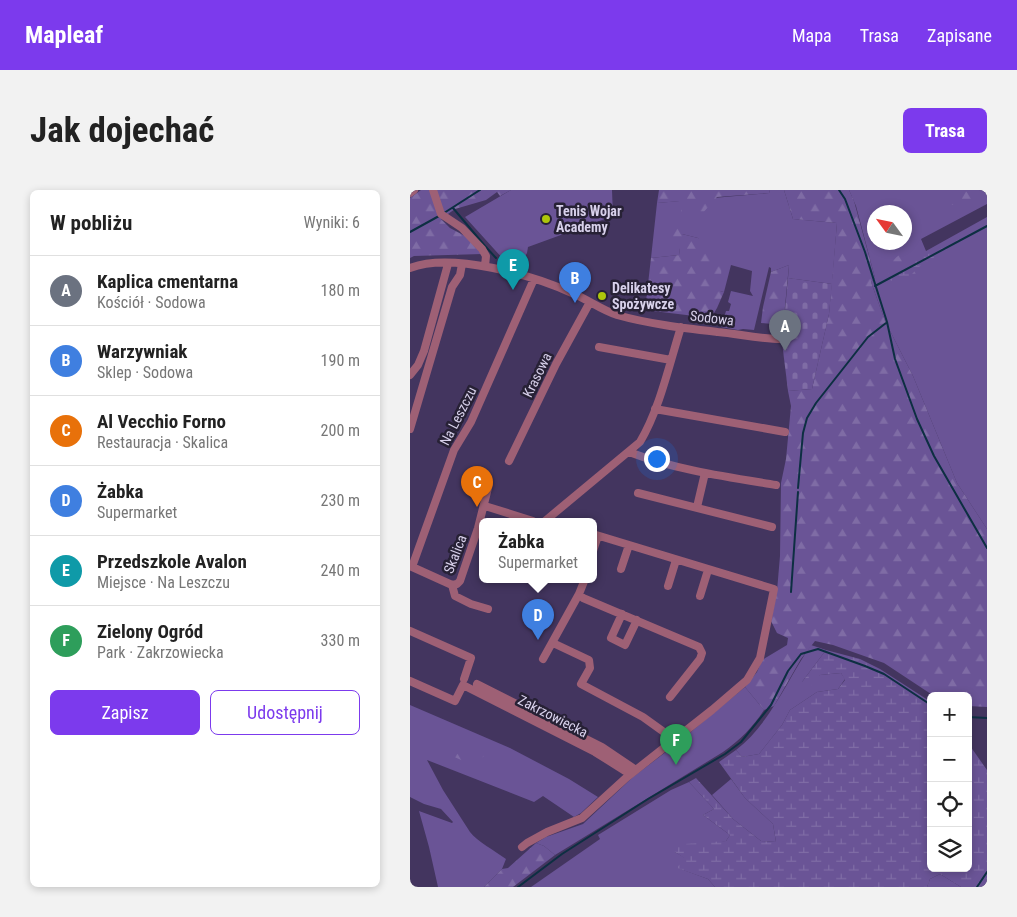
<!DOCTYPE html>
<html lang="pl">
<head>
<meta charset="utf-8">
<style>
  body { margin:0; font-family:"Roboto Condensed",sans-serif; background:#f2f2f2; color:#222 }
  .controls { position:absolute; right:15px; bottom:15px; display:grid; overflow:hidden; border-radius:8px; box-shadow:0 2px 8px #0003 }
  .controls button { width:45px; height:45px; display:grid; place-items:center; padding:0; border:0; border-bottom:1px solid #e0e0e0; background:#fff; color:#222; font:25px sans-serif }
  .compass { position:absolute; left:457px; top:15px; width:45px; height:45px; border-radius:50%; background:#fff; box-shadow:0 2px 8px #0003; rotate:303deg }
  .you { position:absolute; left:246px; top:268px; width:18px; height:18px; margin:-12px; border:4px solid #fff; border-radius:50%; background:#1a73e8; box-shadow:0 0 0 8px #1a73e833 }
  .badge { display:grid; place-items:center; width:32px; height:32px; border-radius:50%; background:#7c3aed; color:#fff; font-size:16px; font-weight:700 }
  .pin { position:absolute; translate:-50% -41px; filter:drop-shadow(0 1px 2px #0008) }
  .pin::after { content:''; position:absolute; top:26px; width:18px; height:15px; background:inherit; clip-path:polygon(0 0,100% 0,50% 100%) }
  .popup { position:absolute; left:69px; top:328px; width:118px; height:65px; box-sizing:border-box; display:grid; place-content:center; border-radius:8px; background:#fff; filter:drop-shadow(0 1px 4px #0005); font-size:16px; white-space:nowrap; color:#767676 }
  .popup b { font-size:19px; color:#222 }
  .popup::after { content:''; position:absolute; left:50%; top:100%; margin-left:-10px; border:10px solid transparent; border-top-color:#fff }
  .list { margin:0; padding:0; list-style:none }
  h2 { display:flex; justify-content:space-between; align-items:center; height:65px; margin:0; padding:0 20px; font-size:21px }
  h2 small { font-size:16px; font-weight:400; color:#767676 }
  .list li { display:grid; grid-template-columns:32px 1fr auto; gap:15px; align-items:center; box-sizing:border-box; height:70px; padding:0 20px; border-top:1px solid #e0e0e0 }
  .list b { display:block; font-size:19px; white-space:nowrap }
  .list p { margin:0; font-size:16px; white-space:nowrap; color:#767676 }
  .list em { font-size:16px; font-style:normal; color:#767676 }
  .actions { display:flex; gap:10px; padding:15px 20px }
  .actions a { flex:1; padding:11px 0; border:1px solid #7c3aed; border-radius:8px; text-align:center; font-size:18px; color:#7c3aed }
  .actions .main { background:#7c3aed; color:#fff }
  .icon { flex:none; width:28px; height:28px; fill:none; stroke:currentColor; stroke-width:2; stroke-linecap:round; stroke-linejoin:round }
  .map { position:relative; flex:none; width:577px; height:697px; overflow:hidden; border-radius:8px }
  header { display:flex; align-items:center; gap:30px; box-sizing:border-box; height:70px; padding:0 25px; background:#7c3aed; color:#fff }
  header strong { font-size:24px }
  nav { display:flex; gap:28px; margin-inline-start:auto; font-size:18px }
  .intro { display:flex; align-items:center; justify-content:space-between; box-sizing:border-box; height:120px; padding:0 30px }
  h1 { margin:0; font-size:35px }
  .button { padding:12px 22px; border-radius:8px; background:#7c3aed; color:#fff; font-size:18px; font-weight:700 }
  main { display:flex; gap:30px; padding:0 30px }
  aside { flex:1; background:#fff; border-radius:8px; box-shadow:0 2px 8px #0003 }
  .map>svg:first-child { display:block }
  .green { fill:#6a5496; fill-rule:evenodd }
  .forest { fill:url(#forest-firs) }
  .wetland { fill:url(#wetland-marsh) }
  .cemetery { fill:url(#cemetery-stones) }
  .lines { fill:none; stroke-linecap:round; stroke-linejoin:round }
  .stream { stroke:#0d2f42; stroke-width:2 }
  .minor { stroke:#9e6075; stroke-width:8 }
  .poi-dot { fill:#aec60c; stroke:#272135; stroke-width:2 }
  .labels { text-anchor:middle; stroke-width:5; stroke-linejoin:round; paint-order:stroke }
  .poi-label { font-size:14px; font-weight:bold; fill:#d8d1eb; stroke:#272135; text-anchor:start }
  .street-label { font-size:14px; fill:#d8d1eb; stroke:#272135 }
</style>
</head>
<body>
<header>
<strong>Mapleaf</strong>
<nav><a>Mapa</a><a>Trasa</a><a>Zapisane</a></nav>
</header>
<div class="intro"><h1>Jak dojechać</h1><a class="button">Trasa</a></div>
<main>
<aside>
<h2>W pobliżu<small>Wyniki: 6</small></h2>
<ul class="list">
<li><span class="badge" style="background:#6b7280">A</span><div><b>Kaplica cmentarna</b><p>Kościół · Sodowa</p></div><em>180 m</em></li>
<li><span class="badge" style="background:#3f7fe0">B</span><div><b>Warzywniak</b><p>Sklep · Sodowa</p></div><em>190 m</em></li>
<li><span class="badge" style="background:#e8710a">C</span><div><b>Al Vecchio Forno</b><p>Restauracja · Skalica</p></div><em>200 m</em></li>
<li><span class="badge" style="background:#3f7fe0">D</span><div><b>Żabka</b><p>Supermarket</p></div><em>230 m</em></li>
<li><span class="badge" style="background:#0f9aa8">E</span><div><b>Przedszkole Avalon</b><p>Miejsce · Na Leszczu</p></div><em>240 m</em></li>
<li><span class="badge" style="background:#2e9e5b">F</span><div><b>Zielony Ogród</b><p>Park · Zakrzowiecka</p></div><em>330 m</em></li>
</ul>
<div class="actions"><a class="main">Zapisz</a><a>Udostępnij</a></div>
</aside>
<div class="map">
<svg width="577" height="697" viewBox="0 0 577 697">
  <defs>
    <pattern id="forest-firs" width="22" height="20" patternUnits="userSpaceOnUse" patternTransform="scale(1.25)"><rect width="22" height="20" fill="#6a5496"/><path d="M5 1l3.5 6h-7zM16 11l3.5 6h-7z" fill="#7f6ca5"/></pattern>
    <pattern id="wetland-marsh" width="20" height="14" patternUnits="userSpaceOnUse" patternTransform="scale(1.25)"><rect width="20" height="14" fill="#6a5496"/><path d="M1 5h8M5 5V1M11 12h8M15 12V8" fill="none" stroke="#7f6ca5"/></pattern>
    <pattern id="cemetery-stones" width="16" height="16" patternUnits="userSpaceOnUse" patternTransform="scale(1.25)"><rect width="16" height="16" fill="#6a5496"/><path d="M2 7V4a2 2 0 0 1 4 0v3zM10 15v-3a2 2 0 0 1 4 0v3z" fill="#7f6ca5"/></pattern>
  </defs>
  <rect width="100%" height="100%" fill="#43355f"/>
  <path class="green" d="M101,0H202L203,26L118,57L117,63L111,74L94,70L55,27Z
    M360,0H374L383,29L427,33L422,94L378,88L379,75L361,82V78L359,77L344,140L333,139L328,140L311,137L316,121H319L321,114L318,112L321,101L343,106L340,101L342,81L321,75L314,102L310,101L288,48L272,44L269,65L241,68L247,13L359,3Z
    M439,0H577V14L511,49L516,61L577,27V339L547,293L503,186L475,131L461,92L465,88L446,16ZM464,22H494V52H464Z
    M401,455L416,460L392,492L410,485L431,483L435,489L428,499L407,502L380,520L372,535L349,564L332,567L326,560C360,534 377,490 401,455Z
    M335,497L354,520C343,537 330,550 313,562L145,665L134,656L126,653L136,647L173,634L223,587L265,555Z
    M0,515L100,558L159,589L188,607L171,623L164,627L133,606L124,612L17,570L33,600L60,642C67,651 85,661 96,669L92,679L74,697H28L19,657L9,621L42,633L43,632L31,619L14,614L0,607Z
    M321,589L335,608L363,634L366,652L351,651L323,629L302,605Z
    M279,592L304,619L293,625L320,645L316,651L265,662L275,668L268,678L298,689L305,697H121L190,649L188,645L261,600Z
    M530,684L551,697H517L520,689Z"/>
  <path class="forest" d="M11,0H101L90,6L87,2L76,10L45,19L31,29L40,38L55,46L72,64L4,66L0,68V8Z
    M249,0H360L359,3L307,7L291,25L271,22V11L247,13Z
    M374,0H439L444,11L465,88L461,92L475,131L503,186L547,293L577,339V517L558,516V506H524L474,473L423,455L405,451L391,469L364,516L354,520L335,497L347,482L352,470L377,455L378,448L367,443L361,431L367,401L370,366L371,293L376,269L381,216L378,201L402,199L419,124L427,33L383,29Z
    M535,0L556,1L564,9L554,13L540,15Z
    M272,31V44L288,48L312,71L310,101L314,102L307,118L301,128L235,120L241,68L269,65L270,57L255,50L257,36Z
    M501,61C512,63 527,75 515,86C511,89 504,90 499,91L502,84L478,85C479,71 488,63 501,61Z
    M379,75L372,147L371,143V133L362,134L351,133L353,117L361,82Z
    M43,554L74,566L63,575L42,566Z
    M126,653L134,656L145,665L103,697H74L92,679L98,678Z"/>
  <path class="wetland" d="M577,34V40L533,65L513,73L502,84L499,91L491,93L479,90L464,98L462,94L496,73L533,58Z
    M416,460L450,469L470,479L521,512V678H558V553L577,580V697H551L530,684L520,689L517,697H305L298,689L267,678L274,668L265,662L261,655L316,651L320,645L293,625L304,619L279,592L286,588L323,629L351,651L366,652L363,634L335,608L309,572L326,560L332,567L349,564L372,535L380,520L407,502L428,499L435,490L431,483L410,485L399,498L392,492Z"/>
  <path class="cemetery" d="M378,88L422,94L419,124L402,199L378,201L372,152Z"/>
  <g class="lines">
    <path class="stream" d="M429,0L435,9L455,62L477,132L485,169L507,229L524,266L577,358
      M43,18L75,56L86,68
      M34,23L70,0
      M0,42L29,26
      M465,96L577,36
      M388,298L393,243L397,228L406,213L458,147L476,133
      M381,402L388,302
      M558,527L577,528
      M108,697L152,664L238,609L315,564L331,552L361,515L378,481L391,464L408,459L455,476L474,484L521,515
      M567,697L577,682"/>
    <path class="minor" d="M23,0L31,24L52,38L72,59L76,66L75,76
      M0,3L4,0
      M0,78C41,62 123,85 162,103C177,109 191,120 207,125C239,134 274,138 308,142C329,144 350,149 372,149
      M189,157L261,170
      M0,185L8,175L14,161L38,74
      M245,219L375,242
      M0,239L42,97L50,85L52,74
      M219,262C266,280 317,287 366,295
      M99,271L146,174L180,112
      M228,303L362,337
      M75,316L123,331
      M287,317L295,283
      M135,331L230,252C250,218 259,175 271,137
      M183,361L188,346
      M0,376L42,395L47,394L50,391L68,338L79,294
      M2,377L44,260L61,232L124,89
      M211,379L219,355
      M42,395L45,406L61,414L78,419
      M258,396L266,370
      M169,404L173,408L289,457L292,463L290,469L260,507
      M290,406L298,380
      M212,424L201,448L215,455L227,430
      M0,441L61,468L54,489
      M143,453L179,470L180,478L171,494L233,527L265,550
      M133,469L169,404L175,389
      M0,491L45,511L53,495L185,562L220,584
      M67,494L192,557L226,580
      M112,657L117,653L137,642L172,628L217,587L302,520L337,490L350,468L364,399L183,344"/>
  </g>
  <g class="poi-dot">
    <circle cx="136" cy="29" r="5"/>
    <circle cx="192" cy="106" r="5"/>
  </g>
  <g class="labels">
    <g class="poi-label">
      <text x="146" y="26">Tenis Wojar<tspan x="146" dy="16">Academy</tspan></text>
      <text x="202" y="103">Delikatesy<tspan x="202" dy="16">Spożywcze</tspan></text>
    </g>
    <g class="street-label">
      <text transform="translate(302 128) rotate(7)" y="5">Sodowa</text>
      <text transform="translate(127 185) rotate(-64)" y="5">Krasowa</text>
      <text transform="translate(48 226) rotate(-63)" y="5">Na Leszczu</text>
      <text transform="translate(45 364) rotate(-69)" y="5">Skalica</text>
      <text transform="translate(143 526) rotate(27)" y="5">Zakrzowiecka</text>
    </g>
  </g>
</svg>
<div class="controls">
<button>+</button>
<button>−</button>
<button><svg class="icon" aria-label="locate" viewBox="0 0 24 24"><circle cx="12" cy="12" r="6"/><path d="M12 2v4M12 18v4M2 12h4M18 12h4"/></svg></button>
<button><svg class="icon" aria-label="layers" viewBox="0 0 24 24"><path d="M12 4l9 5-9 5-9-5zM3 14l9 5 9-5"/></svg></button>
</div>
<svg class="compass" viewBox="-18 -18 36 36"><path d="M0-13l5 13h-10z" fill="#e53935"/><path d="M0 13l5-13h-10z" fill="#767676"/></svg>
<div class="you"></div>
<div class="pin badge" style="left:375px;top:161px;background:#6b7280">A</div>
<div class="pin badge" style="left:165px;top:113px;background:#3f7fe0">B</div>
<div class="pin badge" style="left:67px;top:317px;background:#e8710a">C</div>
<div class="pin badge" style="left:128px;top:450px;background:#3f7fe0">D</div>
<div class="popup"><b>Żabka</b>Supermarket</div>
<div class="pin badge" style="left:103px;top:100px;background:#0f9aa8">E</div>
<div class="pin badge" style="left:266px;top:575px;background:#2e9e5b">F</div>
</div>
</main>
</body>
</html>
